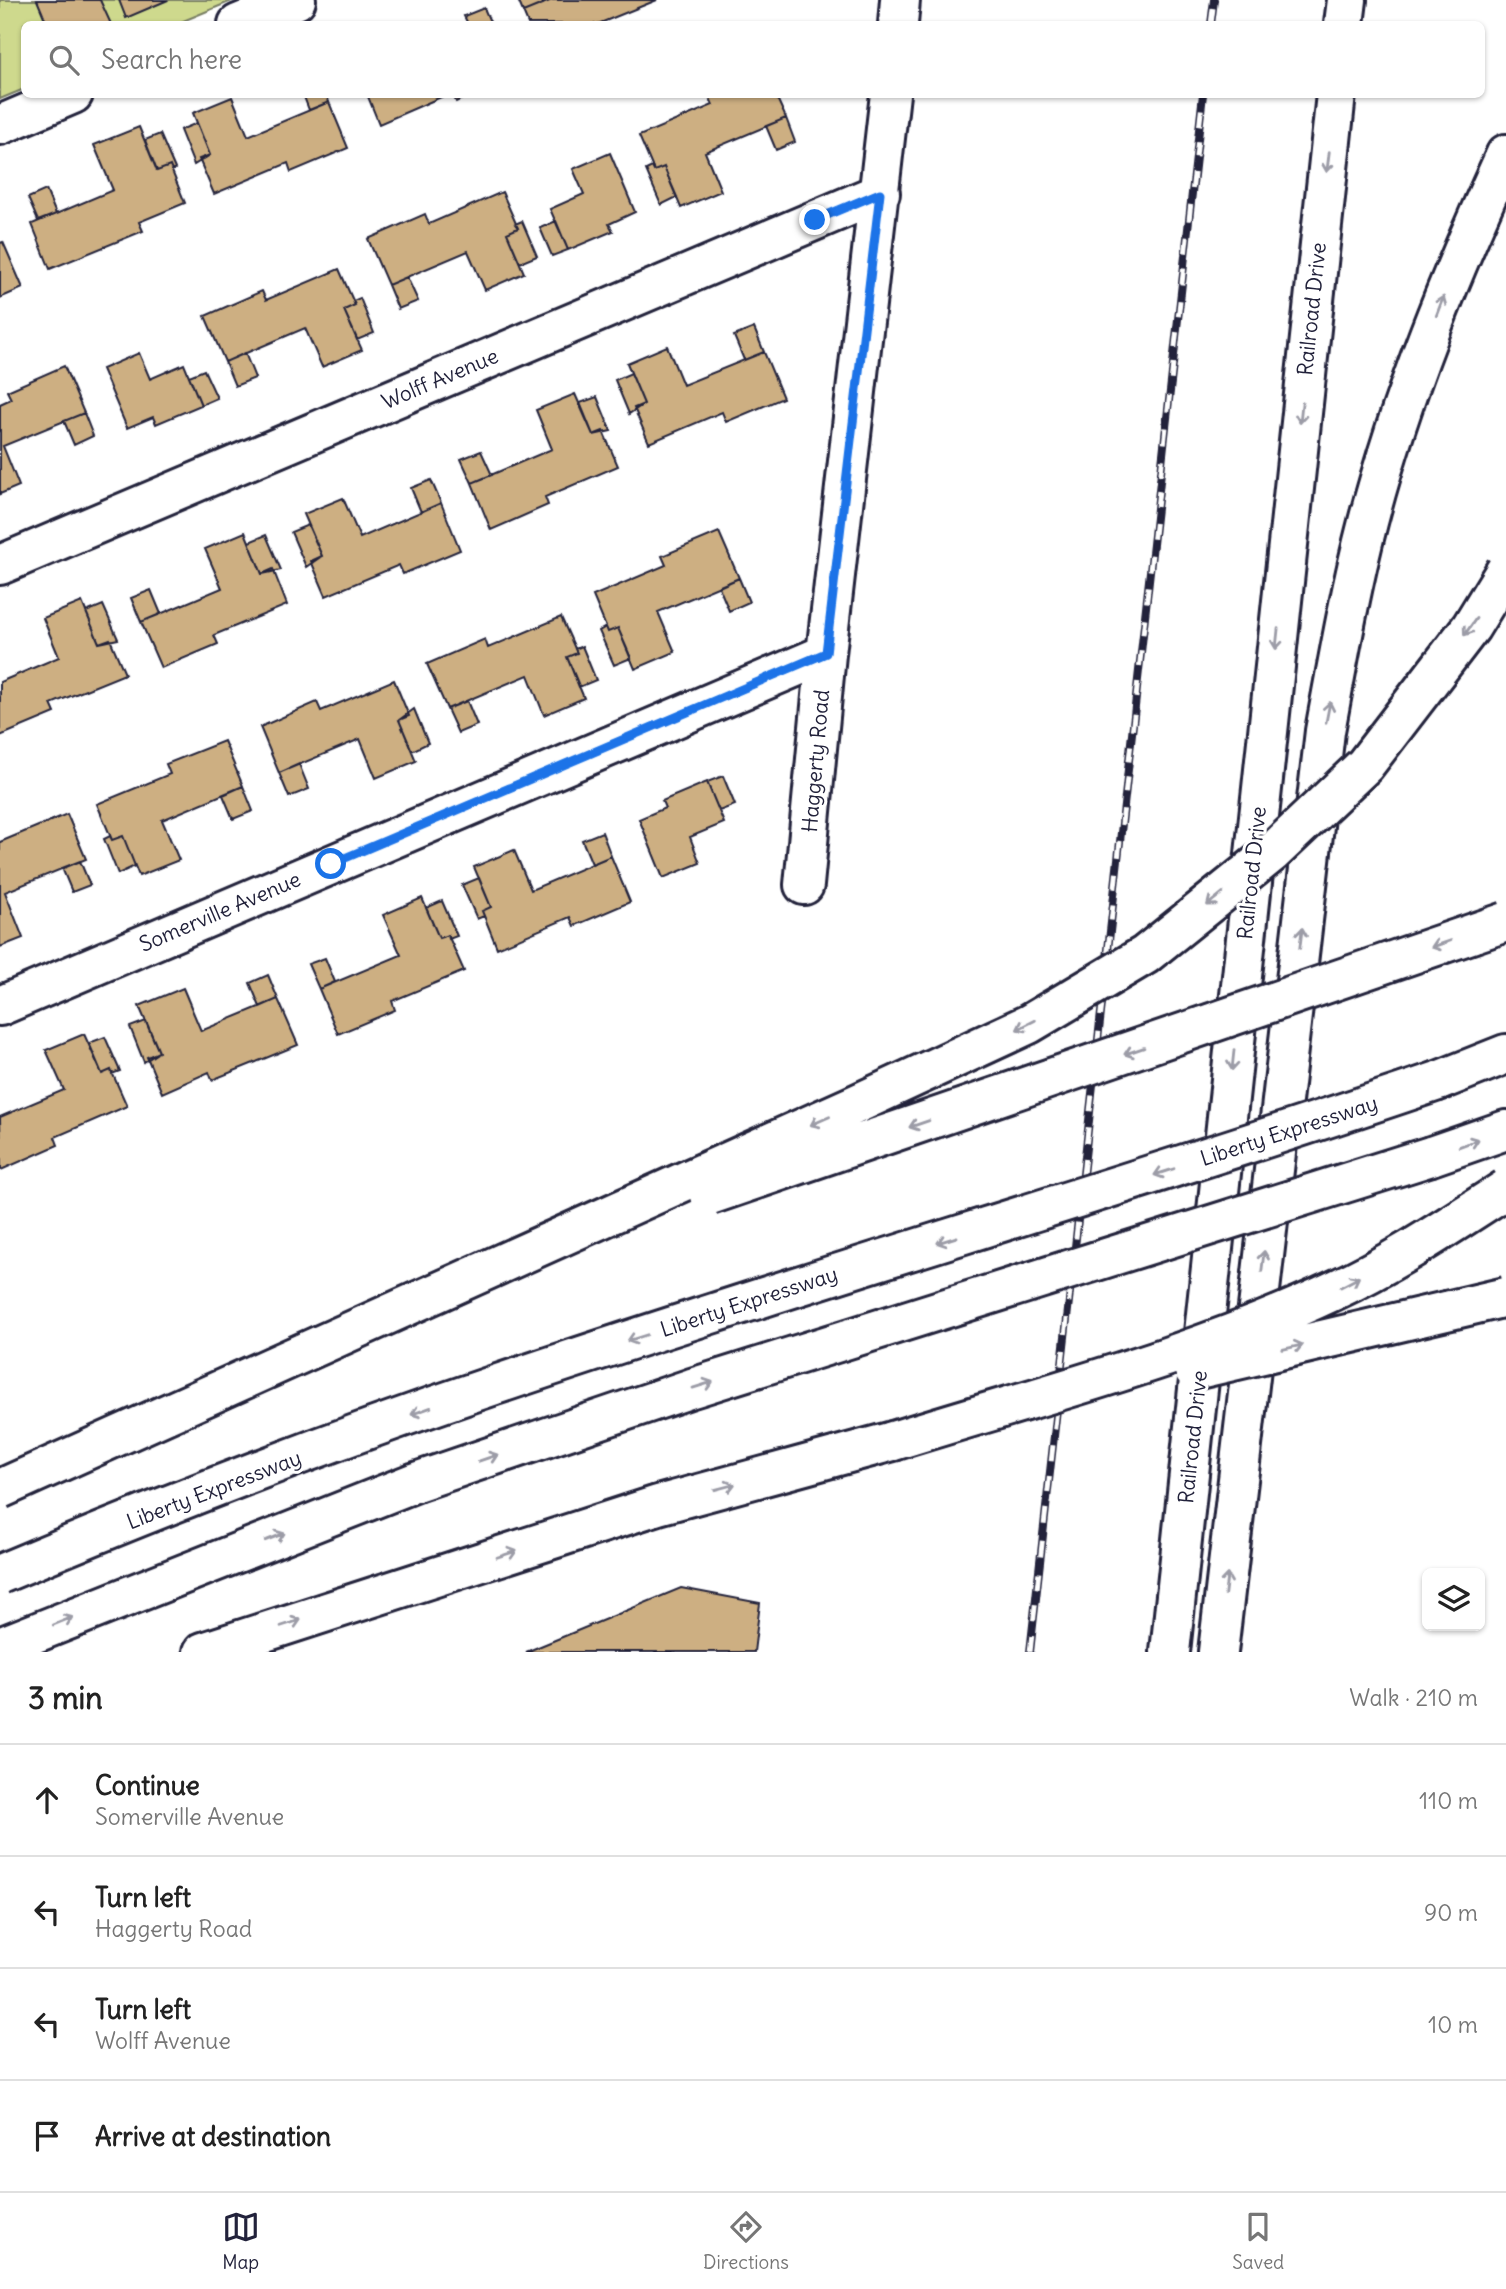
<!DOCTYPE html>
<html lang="en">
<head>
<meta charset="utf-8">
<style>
  body { margin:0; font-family:Delius,sans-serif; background:#f2f2f2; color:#222 }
  .controls { position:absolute; right:21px; bottom:21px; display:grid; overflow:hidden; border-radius:10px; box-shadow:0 2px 5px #0004 }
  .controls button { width:63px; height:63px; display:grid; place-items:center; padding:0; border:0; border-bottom:2px solid #e0e0e0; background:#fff; color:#222; font:35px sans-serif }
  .stop { position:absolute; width:21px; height:21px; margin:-16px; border:5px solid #1a73e8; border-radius:50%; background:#fff }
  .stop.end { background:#1a73e8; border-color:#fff; box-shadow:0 2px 7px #0008 }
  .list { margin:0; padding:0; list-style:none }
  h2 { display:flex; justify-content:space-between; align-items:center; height:91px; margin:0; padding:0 28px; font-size:30px }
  h2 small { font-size:23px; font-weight:400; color:#767676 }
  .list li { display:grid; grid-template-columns:46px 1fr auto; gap:21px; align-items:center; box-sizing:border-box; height:112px; padding:0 28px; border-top:2px solid #e0e0e0 }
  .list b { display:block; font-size:26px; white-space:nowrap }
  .list p { margin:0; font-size:23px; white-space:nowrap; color:#767676 }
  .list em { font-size:23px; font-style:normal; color:#767676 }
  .icon { flex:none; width:38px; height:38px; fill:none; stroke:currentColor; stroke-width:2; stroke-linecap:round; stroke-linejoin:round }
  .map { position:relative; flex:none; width:1506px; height:1652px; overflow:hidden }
  .search { position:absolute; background:#fff; box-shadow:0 2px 5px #0004; left:21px; right:21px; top:21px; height:77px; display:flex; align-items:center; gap:18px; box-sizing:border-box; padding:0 24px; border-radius:10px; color:#767676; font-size:26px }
  .sheet { height:539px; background:#fff }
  nav { display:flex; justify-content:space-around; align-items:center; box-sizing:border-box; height:98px; border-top:2px solid #e0e0e0; background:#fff; font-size:19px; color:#767676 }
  nav a { display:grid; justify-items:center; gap:4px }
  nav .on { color:#22223b }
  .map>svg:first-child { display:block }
  .green { fill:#ced98d; stroke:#787e64; stroke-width:2 }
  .building { fill:#cdaf82; stroke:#22223b; stroke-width:2 }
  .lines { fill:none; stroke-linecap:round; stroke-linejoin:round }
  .minor-casing { stroke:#22223b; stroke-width:44 }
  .major-casing { stroke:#22223b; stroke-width:44 }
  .highway-casing { stroke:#22223b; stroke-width:44 }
  .minor { stroke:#fff; stroke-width:38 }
  .major { stroke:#fff; stroke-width:38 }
  .highway { stroke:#fff; stroke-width:38 }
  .rail-casing { stroke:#22223b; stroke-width:8 }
  .rail { stroke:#fff; stroke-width:5; stroke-dasharray:16; stroke-linecap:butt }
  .highway-bridge-casing { stroke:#22223b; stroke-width:44; stroke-linecap:butt }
  .highway-bridge { stroke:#fff; stroke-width:38 }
  .oneway { stroke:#9c9ca7 }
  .route { stroke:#1a73e8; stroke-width:9 }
  .labels { text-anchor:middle; stroke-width:6; stroke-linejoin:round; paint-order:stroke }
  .street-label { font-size:21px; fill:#22223b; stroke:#fff }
</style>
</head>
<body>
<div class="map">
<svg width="1506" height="1652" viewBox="0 0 1506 1652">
  <rect width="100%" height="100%" fill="#fff"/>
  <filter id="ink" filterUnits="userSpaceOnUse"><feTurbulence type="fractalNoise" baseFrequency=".0143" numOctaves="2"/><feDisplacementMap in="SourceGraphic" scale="14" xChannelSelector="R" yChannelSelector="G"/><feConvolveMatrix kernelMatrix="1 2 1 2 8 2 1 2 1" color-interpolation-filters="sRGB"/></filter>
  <g filter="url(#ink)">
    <path class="green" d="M0,0H234L176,24H24V89L0,99Z"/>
    <path class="building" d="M37,0H100L111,24H47Z
      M119,0H168L126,18Z
      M518,0H541L543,4L523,12Z
      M552,0H657L598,24H528L523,12Z
      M484,8L491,24H468L464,16Z
      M303,94H326L329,102L309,110Z
      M367,94H448L379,124Z
      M453,94H473L456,102Z
      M712,94H775L786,118L705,152L721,191L681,208L664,167L654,171L639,136L713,105L709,96Z
      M232,97L248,136L329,102L348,148L291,172L288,163L214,194L199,159L210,155L193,113Z
      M786,118L795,142L776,150L766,126Z
      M197,123L210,155L194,165L180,130Z
      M139,127L157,171L170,166L185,203L139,222L143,231L50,269L32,224L113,190L94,145Z
      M160,134L175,169L172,171L170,166L157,171L145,140Z
      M610,153L635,212L609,224L613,231L568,250L550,209L584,194L573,169Z
      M652,167L654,171L664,167L677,197L661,205L646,170Z
      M46,190L56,214L38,221L28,198Z
      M502,192L518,228L507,233L524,273L485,290L468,251L388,285L368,239L425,214L429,224Z
      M522,221L537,256L520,263L507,233L518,228L515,224Z
      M556,221L568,250L552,256L540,228Z
      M3,242L23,288L0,298V243Z
      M339,269L355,305L344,310L362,350L322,367L305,328L225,362L205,316L262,291L266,300Z
      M407,277L418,301L398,309L388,285Z
      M360,298L374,333L357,340L344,310L355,305L353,301Z
      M754,328L764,352L744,360L734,336Z
      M667,346L683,385L764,352L783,398L726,422L722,412L649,443L634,408L644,404L627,363Z
      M139,353L150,379L184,364L201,405L156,424L153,417L127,428L102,369Z
      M245,353L255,378L235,386L225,362Z
      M64,366L84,413L3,446L19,486L0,494V404L11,399L7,391Z
      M204,370L217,398L201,405L189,376Z
      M631,373L644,404L629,414L615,380Z
      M575,394L593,435L603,431L618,466L545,497L548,505L491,530L472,483L552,449L536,410Z
      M597,397L611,431L593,435L580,403Z
      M84,413L93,436L74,445L64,421Z
      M481,451L492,475L472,483L461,459Z
      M431,480L441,503L421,512L411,488Z
      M343,498L360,538L441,503L460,550L403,574L399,565L326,596L311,561L322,556L304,514Z
      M308,525L322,556L306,567L291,532Z
      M245,532L262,574L273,569L287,605L214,635L218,644L161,668L141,622L222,588L205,549Z
      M719,532L739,578L658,612L675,652L635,669L618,628L608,632L593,596L666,565L662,556Z
      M266,535L281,570L262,574L249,542Z
      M739,578L749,602L729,611L719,587Z
      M151,590L161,614L141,622L131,598Z
      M82,602L99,643L110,639L125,674L51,704L55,713L0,736V682L59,657L43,618Z
      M103,605L118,639L99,643L86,612Z
      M561,617L577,653L567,657L584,698L544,715L528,675L447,709L427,664L485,639L488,648Z
      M606,627L608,632L618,628L631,658L614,665L599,631Z
      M582,646L596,680L579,687L567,657L577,653L575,649Z
      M394,680L409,716L399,720L416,761L376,778L360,739L279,773L260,727L317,702L321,711Z
      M467,701L477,725L458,733L447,709Z
      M414,709L428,743L412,751L399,720Z
      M224,741L243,786L162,820L179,860L139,876L123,836L112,840L97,804L170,774L166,764Z
      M299,764L309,789L289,797L279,773Z
      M723,776L735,805L719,811L707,782Z
      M707,782L724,823L690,837L700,863L663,878L639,819L665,808L662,801Z
      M243,786L253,811L233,819L223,795Z
      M67,814L86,859L5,892L23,938L0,947V842Z
      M602,832L611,856L592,864L582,840Z
      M110,836L112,840L123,836L135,866L118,874L104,839Z
      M514,850L531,890L611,856L630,902L574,926L570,917L497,948L482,911L491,907L474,867Z
      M80,861L90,885L72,892L62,868Z
      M479,878L491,907L482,911L484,916L477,919L462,885Z
      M422,898L439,938L448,935L464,971L392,1001L395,1010L338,1034L319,989L401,955L383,915Z
      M442,901L457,936L449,939L448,935L439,938L426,908Z
      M325,958L335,982L319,989L308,964Z
      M268,975L278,999L260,1007L250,983Z
      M183,988L201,1031L278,999L298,1045L212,1080L209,1072L162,1093L147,1057L159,1052L139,1006Z
      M146,1021L159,1052L144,1062L130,1027Z
      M84,1034L102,1074L111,1070L127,1106L55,1137L58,1145L1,1170L0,1117L64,1090L46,1050Z
      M105,1037L120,1071L112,1074L111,1070L102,1074L89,1043Z
      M681,1588L760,1603L754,1652H526Z"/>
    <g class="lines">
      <g class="minor-casing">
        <path id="minor" d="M238,24L296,0
          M898,24L900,0
          M0,125L73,94
          M0,565L880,193
          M804,885L826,654L890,94
          M0,1006L826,654"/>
      </g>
      <g class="major-casing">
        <path id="major" d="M1344,24L1347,0
          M1170,1652L1336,94
          M1218,1652L1325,731C1338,661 1350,591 1368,522C1401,395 1451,274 1506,154"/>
      </g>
      <g class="highway-casing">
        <path id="highway" d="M1438,1081L1506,1054
          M1431,1156L1506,1130
          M203,1652L658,1505L893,1441"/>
      </g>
      <use href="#minor" class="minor"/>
      <use href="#major" class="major"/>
      <use href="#highway" class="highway"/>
      <g class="rail-casing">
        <path id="rail" d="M1211,24L1214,0
          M1030,1652L1203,94"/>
      </g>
      <use href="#rail" class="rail"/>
      <g class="highway-bridge-casing">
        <path id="highway-bridge" d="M710,1195L1506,922
          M1194,1370L1506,1297
          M893,1441C1040,1395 1193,1357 1333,1291C1394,1263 1450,1225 1506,1189
          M0,1489L852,1106L1029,1024L1145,955L1272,853L1365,765L1471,627L1506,570
          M0,1574C162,1506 326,1442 492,1386C806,1279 1124,1188 1438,1081
          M0,1647L416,1482L692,1388L1431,1156"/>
      </g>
      <use href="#highway-bridge" class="highway-bridge"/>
    </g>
    <defs><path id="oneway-shaft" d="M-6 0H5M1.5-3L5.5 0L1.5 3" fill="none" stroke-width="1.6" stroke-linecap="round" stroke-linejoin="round" transform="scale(1.75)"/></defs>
    <g class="oneway">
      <use href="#oneway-shaft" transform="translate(1328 162) rotate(97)"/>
      <use href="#oneway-shaft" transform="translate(1440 306) rotate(-69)"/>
      <use href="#oneway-shaft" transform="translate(1301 413) rotate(96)"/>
      <use href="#oneway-shaft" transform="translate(1470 627) rotate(125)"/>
      <use href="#oneway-shaft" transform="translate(1277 639) rotate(96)"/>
      <use href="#oneway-shaft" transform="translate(1328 712) rotate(-79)"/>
      <use href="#oneway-shaft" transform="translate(1215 899) rotate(141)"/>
      <use href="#oneway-shaft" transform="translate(1301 938) rotate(-83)"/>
      <use href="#oneway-shaft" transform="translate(1441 944) rotate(161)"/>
      <use href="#oneway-shaft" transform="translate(1026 1025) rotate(153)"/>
      <use href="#oneway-shaft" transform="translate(1134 1051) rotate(161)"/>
      <use href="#oneway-shaft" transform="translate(1233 1060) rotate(96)"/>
      <use href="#oneway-shaft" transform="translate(820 1121) rotate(156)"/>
      <use href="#oneway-shaft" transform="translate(919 1124) rotate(161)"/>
      <use href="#oneway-shaft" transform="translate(1469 1143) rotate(-20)"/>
      <use href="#oneway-shaft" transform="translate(1164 1172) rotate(162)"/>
      <use href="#oneway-shaft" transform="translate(947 1240) rotate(163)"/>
      <use href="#oneway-shaft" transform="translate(1263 1261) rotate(-83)"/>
      <use href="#oneway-shaft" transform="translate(1350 1282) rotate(-28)"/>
      <use href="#oneway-shaft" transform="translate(637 1338) rotate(162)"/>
      <use href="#oneway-shaft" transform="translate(1293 1347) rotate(-13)"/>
      <use href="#oneway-shaft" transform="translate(703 1385) rotate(-17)"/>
      <use href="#oneway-shaft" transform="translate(421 1411) rotate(160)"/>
      <use href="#oneway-shaft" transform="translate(488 1458) rotate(-19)"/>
      <use href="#oneway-shaft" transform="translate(725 1487) rotate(-15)"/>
      <use href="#oneway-shaft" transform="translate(275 1537) rotate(-21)"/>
      <use href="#oneway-shaft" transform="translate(507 1554) rotate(-18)"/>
      <use href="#oneway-shaft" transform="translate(1226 1584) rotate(-83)"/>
      <use href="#oneway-shaft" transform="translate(63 1621) rotate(-22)"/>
      <use href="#oneway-shaft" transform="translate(291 1623) rotate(-18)"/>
    </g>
  </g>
  <g class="lines" filter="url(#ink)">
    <path class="route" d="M331,864L826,653L880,193L815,220"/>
  </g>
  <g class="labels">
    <g class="street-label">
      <text transform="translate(1312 309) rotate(-84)" y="7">Railroad Drive</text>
      <text transform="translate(440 379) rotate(-23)" y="7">Wolff Avenue</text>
      <text transform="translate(816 761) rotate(-85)" y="7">Haggerty Road</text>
      <text transform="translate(1252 873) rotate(-84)" y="7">Railroad Drive</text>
      <text transform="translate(220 912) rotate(-23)" y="7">Somerville Avenue</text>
      <text transform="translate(1289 1131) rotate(-18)" y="7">Liberty Expressway</text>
      <text transform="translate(749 1302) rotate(-18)" y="7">Liberty Expressway</text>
      <text transform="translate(1193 1437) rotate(-84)" y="7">Railroad Drive</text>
      <text transform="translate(214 1490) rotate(-21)" y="7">Liberty Expressway</text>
    </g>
  </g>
</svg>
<div class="controls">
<button><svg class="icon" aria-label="layers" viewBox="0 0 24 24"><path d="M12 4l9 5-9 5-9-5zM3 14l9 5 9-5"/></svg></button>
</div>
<div class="stop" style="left:331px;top:864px"></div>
<div class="stop end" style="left:815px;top:220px"></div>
<div class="search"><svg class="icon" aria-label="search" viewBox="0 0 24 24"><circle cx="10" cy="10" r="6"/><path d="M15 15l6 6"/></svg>Search here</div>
</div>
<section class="sheet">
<h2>3 min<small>Walk · 210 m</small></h2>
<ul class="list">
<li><svg class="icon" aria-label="ahead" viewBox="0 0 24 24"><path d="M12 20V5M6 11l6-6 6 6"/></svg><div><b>Continue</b><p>Somerville Avenue</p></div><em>110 m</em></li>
<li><svg class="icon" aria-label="left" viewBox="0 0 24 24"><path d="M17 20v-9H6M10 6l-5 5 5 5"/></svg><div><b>Turn left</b><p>Haggerty Road</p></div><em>90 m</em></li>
<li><svg class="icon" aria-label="left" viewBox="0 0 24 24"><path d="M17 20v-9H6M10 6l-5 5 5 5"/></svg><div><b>Turn left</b><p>Wolff Avenue</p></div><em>10 m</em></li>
<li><svg class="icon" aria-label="arrive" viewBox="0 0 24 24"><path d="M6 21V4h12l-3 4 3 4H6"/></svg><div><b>Arrive at destination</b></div></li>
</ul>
</section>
<nav>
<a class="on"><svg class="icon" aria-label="map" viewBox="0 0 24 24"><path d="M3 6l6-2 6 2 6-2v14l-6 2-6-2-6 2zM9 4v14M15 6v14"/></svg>Map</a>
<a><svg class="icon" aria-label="directions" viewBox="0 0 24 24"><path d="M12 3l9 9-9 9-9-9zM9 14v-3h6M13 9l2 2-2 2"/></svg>Directions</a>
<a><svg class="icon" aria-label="saved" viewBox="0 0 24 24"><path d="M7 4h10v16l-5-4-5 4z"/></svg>Saved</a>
</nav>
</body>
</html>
